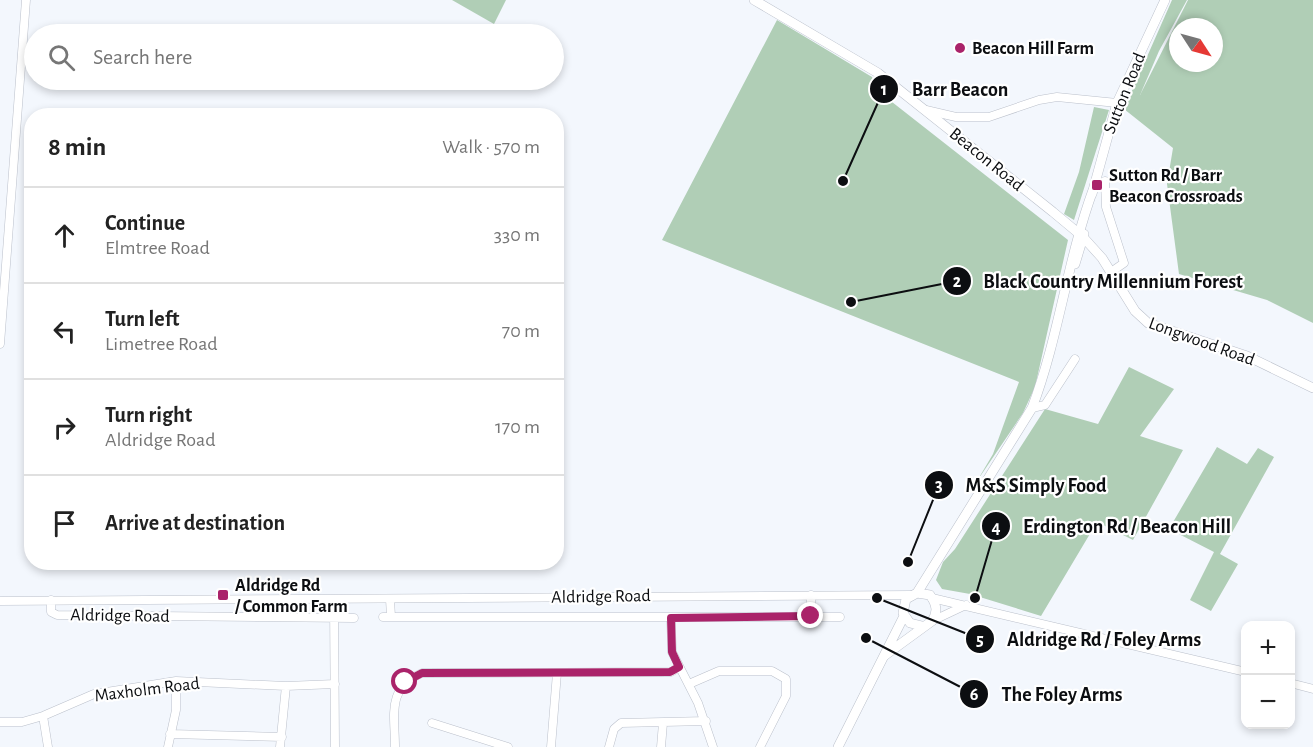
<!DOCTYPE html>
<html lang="en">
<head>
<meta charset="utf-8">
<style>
  body { margin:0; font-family:"Alegreya Sans",sans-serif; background:#f2f2f2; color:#222 }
  .controls { position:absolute; right:18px; bottom:18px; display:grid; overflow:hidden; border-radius:12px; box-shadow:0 3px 9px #0003 }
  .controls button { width:54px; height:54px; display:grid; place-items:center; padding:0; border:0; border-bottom:2px solid #e0e0e0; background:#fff; color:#222; font:30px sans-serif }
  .compass { position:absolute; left:1169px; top:18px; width:54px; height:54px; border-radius:50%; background:#fff; box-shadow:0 3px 9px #0003; rotate:126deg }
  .stop { position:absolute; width:18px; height:18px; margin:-14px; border:4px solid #aa236a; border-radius:50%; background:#fff }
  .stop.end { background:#aa236a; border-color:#fff; box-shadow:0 2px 6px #0008 }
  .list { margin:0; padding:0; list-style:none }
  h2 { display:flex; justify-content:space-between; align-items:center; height:78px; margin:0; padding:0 24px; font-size:26px }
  h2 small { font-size:20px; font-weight:400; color:#767676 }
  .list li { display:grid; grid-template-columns:39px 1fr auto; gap:18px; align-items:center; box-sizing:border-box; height:96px; padding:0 24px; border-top:2px solid #e0e0e0 }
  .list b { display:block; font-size:22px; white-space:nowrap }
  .list p { margin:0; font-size:20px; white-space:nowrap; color:#767676 }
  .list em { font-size:20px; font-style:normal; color:#767676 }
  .icon { flex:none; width:33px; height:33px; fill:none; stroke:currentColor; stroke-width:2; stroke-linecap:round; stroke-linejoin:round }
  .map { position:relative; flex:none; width:1313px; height:747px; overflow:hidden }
  .search { position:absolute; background:#fff; box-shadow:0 3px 9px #0003; left:24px; top:24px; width:540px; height:66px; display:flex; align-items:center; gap:15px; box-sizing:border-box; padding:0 21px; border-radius:33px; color:#767676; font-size:22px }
  .panel { position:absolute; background:#fff; box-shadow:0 3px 9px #0003; left:24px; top:108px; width:540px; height:462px; border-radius:24px }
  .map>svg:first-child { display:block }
  .green { fill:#b0ceb6; fill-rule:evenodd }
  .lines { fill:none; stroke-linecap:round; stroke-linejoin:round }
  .minor-casing { stroke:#bbc0cb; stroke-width:9 }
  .major-casing { stroke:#bbc0cb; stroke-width:10 }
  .minor { stroke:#fff; stroke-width:8 }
  .major { stroke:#fff; stroke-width:9 }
  .route { stroke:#aa236a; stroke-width:8 }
  .poi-dot { fill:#aa236a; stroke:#fff; stroke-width:2 }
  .labels { text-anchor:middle; stroke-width:4.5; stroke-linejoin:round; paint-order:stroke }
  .poi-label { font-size:18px; font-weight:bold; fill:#0c0e11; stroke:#fff; text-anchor:start }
  .street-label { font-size:18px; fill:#0c0e11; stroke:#fff }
  .leader { fill:none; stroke:#0c0e11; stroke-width:2 }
  .callout-dot { fill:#0c0e11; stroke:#fff; stroke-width:2 }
  .mark-label { font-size:18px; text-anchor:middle; font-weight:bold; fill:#fff }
  .callout-label { font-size:20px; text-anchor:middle; font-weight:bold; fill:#0c0e11; stroke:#fff; stroke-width:4.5; stroke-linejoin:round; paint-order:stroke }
</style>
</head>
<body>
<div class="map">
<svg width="1313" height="747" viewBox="0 0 1313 747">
  <rect width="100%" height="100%" fill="#f3f7fd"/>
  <path class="green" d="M452,0H506L494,24Z
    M1172,0H1187L1159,51L1140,95L1188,0H1313V323L1267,300L1179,274L1167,184L1173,148L1124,109ZM1178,27H1214V63H1178Z
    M777,20L872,77L878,91L1068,240L1035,387L1023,413L977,481L993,454L1019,382L662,240Z
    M1094,107L1109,110L1074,220L1064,214L1079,172Z
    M1129,367L1174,389L1140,436L1183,450L1133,540L1097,522L1041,616L970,594L942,589L936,580L943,562L955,549L1045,409L1098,424Z
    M1217,447L1247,464L1258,448L1274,457L1220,554L1238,564L1211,611L1190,600L1214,552L1169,529Z"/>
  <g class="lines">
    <g class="minor-casing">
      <path id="minor" d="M926,110L956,117H989L1039,100L1057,97L1117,103
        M1105,181L1106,207L1124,263L1111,272
        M0,344L26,0
        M1032,408L1045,405L1075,359
        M932,598L1246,672
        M390,599L391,617
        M51,600V612L57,615L354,618
        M334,600L335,747
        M0,601L911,595
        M383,617H840
        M811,617V595
        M671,618L672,652L698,703L713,747
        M932,621L966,605
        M1290,683L1313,689
        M689,684L719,671H772L786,679V696L760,747
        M43,716L48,747
        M0,722H22L43,716L94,694L176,681L286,686L335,684
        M432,723L508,747
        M170,734L282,737
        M168,747L176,710V681
        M280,747L286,686
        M395,747C395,714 386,689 422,673L671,672L679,667
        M551,747L557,673
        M609,747L614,729L621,723L706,721
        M661,747L663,723"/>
    </g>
    <g class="major-casing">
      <path id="major" d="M754,0L878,73L1053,212L1083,237L1102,258L1135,311L1148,323L1247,356L1313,388
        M1092,194L1117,103L1165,0
        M1075,264L1084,234
        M917,593L1032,408C1059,337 1067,261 1093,190
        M884,656L932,621C938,612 937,605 930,595L917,593L906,599L903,613L910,623L922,626
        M838,747L904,616"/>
    </g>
    <use href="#minor" class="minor"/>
    <use href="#major" class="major"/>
  </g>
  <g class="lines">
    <path class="route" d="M405,682L422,673L670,672L679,667L672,652L671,618L811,616"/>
  </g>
  <g class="poi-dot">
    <circle cx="960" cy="48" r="6"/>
    <rect x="1091" y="179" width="12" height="12" rx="3"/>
    <rect x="217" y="589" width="12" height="12" rx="3"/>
  </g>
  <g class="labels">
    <g class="poi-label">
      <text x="972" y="54">Beacon Hill Farm</text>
      <text x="1109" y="181">Sutton Rd / Barr<tspan x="1109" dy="21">Beacon Crossroads</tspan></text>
      <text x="235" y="591">Aldridge Rd<tspan x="235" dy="21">/ Common Farm</tspan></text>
    </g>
    <g class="street-label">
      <text transform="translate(1124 93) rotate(-68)" y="6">Sutton Road</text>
      <text transform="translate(987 159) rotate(39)" y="6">Beacon Road</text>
      <text transform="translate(1202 341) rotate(20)" y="6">Longwood Road</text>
      <text transform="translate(601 596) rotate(-1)" y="6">Aldridge Road</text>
      <text transform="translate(120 615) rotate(1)" y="6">Aldridge Road</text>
      <text transform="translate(147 689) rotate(-7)" y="6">Maxholm Road</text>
    </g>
  </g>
  <path class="leader" d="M843 181L884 89M851 302L957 281M908 562L939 485M975 598L996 526M877 598L980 639M866 638L974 694"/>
  <g class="callout-dot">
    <circle cx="843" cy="181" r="6"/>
    <circle cx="851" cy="302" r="6"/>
    <circle cx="908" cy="562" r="6"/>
    <circle cx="975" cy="598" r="6"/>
    <circle cx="877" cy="598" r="6"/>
    <circle cx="866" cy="638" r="6"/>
    <circle cx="884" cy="89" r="15"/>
    <circle cx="957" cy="281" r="15"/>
    <circle cx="939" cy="485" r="15"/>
    <circle cx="996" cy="526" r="15"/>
    <circle cx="980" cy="639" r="15"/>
    <circle cx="974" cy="694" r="15"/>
  </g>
  <g class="mark-label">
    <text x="884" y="95">1</text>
    <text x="957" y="287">2</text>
    <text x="939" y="491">3</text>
    <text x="996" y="533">4</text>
    <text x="980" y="645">5</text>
    <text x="974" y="700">6</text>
  </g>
  <g class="callout-label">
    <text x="960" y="96">Barr Beacon</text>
    <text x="1113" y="288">Black Country Millennium Forest</text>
    <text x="1036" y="492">M&amp;S Simply Food</text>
    <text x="1127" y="533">Erdington Rd / Beacon Hill</text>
    <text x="1104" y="646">Aldridge Rd / Foley Arms</text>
    <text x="1062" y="701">The Foley Arms</text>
  </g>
</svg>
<div class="controls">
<button>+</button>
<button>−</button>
</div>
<svg class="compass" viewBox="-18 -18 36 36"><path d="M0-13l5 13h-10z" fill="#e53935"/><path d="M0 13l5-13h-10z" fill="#767676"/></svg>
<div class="stop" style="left:405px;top:682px"></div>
<div class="stop end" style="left:811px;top:616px"></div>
<div class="search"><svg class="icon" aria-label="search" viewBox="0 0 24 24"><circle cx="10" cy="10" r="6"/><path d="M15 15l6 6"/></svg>Search here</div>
<section class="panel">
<h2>8 min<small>Walk · 570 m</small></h2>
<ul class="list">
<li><svg class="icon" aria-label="ahead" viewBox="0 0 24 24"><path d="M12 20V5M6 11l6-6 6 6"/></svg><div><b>Continue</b><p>Elmtree Road</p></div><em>330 m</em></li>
<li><svg class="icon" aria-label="left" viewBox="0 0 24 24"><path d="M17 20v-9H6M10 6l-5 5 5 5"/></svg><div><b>Turn left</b><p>Limetree Road</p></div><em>70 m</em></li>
<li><svg class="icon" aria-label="right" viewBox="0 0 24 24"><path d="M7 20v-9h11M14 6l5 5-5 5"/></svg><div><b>Turn right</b><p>Aldridge Road</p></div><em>170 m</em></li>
<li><svg class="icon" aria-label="arrive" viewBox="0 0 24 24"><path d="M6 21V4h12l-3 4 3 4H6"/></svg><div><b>Arrive at destination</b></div></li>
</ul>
</section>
</div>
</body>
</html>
